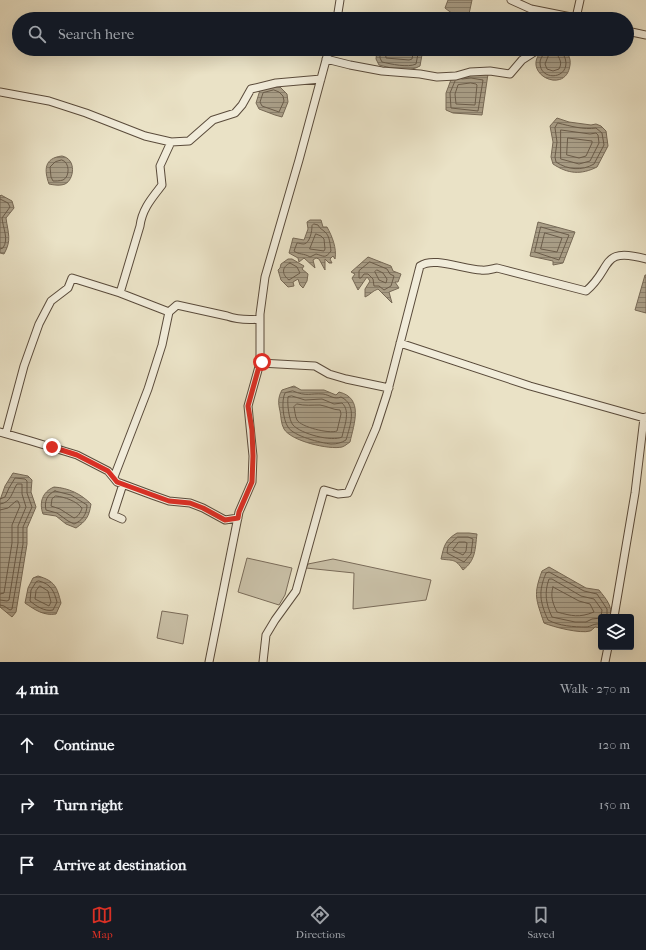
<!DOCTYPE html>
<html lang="en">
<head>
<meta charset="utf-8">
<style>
  body { margin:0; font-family:"IM FELL French Canon",serif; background:#242831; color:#f1f3f6 }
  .controls { position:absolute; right:12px; bottom:12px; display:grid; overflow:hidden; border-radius:4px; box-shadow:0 4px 16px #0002 }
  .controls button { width:36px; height:36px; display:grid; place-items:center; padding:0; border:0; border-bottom:1px solid #363941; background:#171b24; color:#f1f3f6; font:20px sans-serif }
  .stop { position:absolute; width:12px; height:12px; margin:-9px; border:3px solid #d93025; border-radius:50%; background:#fff }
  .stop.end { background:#d93025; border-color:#fff; box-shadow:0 1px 4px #0008 }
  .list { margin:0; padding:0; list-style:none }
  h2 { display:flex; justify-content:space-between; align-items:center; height:52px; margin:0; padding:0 16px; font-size:17px }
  h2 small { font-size:13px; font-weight:400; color:#9ea1a6 }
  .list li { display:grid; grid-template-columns:26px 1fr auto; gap:12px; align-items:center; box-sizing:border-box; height:60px; padding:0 16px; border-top:1px solid #363941 }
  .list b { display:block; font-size:15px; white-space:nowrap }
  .list em { font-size:13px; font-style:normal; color:#9ea1a6 }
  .icon { flex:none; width:22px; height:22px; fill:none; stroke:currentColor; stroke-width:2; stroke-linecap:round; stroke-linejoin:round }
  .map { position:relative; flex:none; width:646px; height:662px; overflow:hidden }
  .search { position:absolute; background:#171b24; box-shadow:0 4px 16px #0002; left:12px; right:12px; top:12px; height:44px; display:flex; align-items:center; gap:10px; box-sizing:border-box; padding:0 14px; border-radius:22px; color:#9ea1a6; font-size:15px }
  .sheet { height:232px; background:#171b24 }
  nav { display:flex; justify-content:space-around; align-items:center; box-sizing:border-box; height:56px; border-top:1px solid #363941; background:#171b24; font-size:11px; color:#9ea1a6 }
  nav a { display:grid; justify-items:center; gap:2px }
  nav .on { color:#d93025 }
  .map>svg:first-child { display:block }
  .park { fill:#c9c0a7; stroke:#7a6c5a }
  .water { fill:url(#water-rules); stroke:#766956 }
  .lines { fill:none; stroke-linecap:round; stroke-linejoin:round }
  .shore { stroke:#6a5c4a; stroke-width:1 }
  .minor-casing { stroke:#5a4b3b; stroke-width:9 }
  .minor { stroke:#f1ecda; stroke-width:7 }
  .route { stroke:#d93025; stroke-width:5 }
</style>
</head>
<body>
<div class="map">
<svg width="646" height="662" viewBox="0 0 646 662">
  <defs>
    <pattern id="water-rules" width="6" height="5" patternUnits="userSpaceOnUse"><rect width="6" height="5" fill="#a99e87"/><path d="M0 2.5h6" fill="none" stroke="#8a806d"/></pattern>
  </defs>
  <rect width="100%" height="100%" fill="#eae2c6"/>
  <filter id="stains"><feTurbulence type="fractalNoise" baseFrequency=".005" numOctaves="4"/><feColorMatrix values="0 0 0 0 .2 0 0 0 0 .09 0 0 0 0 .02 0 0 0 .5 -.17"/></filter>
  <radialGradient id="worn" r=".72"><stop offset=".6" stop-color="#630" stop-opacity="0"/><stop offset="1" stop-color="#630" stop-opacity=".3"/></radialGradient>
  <path class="park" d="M247,558L292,568L285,595L279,605L238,592Z
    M333,559L431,580L426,600L353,609L354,573L306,568L308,564Z
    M162,611L188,615L183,644L157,638Z"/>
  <path class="water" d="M448,0H472L469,14C460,18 452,14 445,8Z
    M377,49H423L420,66C409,73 391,68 379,65L376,59Z
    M544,49H563C568,53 571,58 570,65C566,97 517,72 544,49Z
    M488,74L482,115L453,113L446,110V93L452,77L455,76Z
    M274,86L280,87L287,94L288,102L282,117L275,115L259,109L256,103L260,90Z
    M557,118L569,122L591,125L596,124L601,126L606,131L608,146L597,167C581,175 568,174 553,164L551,157L553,142L550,126Z
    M62,156C77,159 74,180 65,184C60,186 54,185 49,184C44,170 44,158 62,156Z
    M1,195L12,201L14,208L6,218C8,233 12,240 4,254L0,253V196Z
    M310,220H321L323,227H327C332,236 337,248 335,259L333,256L330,259L332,263H329L325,259V270L319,259L316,258L313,260L315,268L304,258L299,262L298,258L289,253L293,238L304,240L308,229L307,222Z
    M538,222L575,232L563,263L553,265V261L530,256Z
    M368,257L391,266L393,271L401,274L398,282H395L399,288L389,292L392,303L378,289C372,291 370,295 365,297V289L370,281L367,277L358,290L352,278L355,274L351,272Z
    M288,259H292L304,266L302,269L308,274L307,281L303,288L300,285L298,279L293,282L294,286L288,287L281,280L278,270L280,268L281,264Z
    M645,275H646V313L635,310Z
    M294,386L301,390H324L336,395L339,392C364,398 354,424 350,442C347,444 345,446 342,447C329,450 291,441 284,429C281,424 281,416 280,411C278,403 278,397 282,390Z
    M13,473L28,476L32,480L31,492L36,507L27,528V544L16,612L12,617L0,607V500L5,486Z
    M54,487C69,488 81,494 91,504C89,517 86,521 76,528L66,524L56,516L43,514C39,503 42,492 54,487Z
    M457,533H469L477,534C475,549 476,560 463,570C455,558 453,561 441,559C444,546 445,540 457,533Z
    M549,567L586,588L599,590C606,599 613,606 610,617H601V628L595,627C594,628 591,631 590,631C581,634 553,627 544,623C536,599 533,595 542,571Z
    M38,576C55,581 57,587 61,603L56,614C44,616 35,610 25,603L28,588L33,578Z"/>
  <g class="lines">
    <path class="shore" d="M380,49V58L382,62C391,64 408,68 416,64L419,49
      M385,49L386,58L409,60L412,59L414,49
      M546,49C545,54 540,57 540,63C540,80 566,80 566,63C566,57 562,54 561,49
      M551,49L545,64L547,69L553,71L559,69C564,60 556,57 556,49
      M455,81L450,93L451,108L478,111L483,80L471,78L462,79
      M471,83L476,84L477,85L475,105L456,104L455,94L458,85Z
      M274,90L279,92L283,96L284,101L279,112L262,106L260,102L263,93Z
      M558,123C570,126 584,130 596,128L602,133L604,145L594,164C582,171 568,170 556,162L555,157L557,142L555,128Z
      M561,130L590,134L596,133L598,135L599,143L590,161L579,164L561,159Z
      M568,138L592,141V143L586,156L579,158L567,155Z
      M62,160C70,162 70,177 63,180C60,181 55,181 53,181L51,177L50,167L55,162Z
      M0,199L8,203L10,207L2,218C3,228 9,239 3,248L0,249
      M314,224L318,225C320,229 322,229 325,232C330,236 330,245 331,251C325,259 324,256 316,254L310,257C304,253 299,255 294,251L297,243C299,243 301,244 304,244C310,243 312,231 312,226Z
      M541,227L569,235L559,260L535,252Z
      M545,233L562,238L557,252L541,249Z
      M316,234L321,236L324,239L325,249L324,251L310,249Z
      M370,262L387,269L390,274L394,276L391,286L384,290L379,286H374L373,279L368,274H364L361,278H359V271Z
      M290,263L297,267L300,273L289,280C282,275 281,267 290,263Z
      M377,270L383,273L387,279L386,283L379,280L375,272Z
      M293,391C307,397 310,393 323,394C330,395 334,400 341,397C358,405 350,426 346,440C341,443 337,444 331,444C321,443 293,436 288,427C283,420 281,400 285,393Z
      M292,396L305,400L322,399L334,404L342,403C351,411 344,427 342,437C332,442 301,434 293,425C289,421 287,403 288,397Z
      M297,404C305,406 312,405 320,405C327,406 333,410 340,410L341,414L337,431C329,434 301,427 297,420C295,416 295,411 294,407Z
      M55,491L71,495L87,505C87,514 82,521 74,524L68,521L57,513L46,510C44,502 47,494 55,491Z
      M56,496C65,497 76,501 82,508C81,512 78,517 74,518L60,509L51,506L52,499Z
      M0,499L5,497L9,488L15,478L25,479L27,481V493L32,507L23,527V544L12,609L10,610L4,606L0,605
      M0,504C11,503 12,492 17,484H22V494L26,507L18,526V543L9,600L7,601L0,600
      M0,510L8,508L16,501H18L20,506L12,525V543L4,593L0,594
      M458,537H468L473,539L471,554L464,562L447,553L448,546Z
      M459,542H465L467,543L466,551L463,555L453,550Z
      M39,581C51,584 54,591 57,602L53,610C45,612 36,606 30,601L31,590L36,582Z
      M40,586L48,591L51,602L49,606L35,599L36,591Z
      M553,587L579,601L590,604L594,612C579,618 572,616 557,612C553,604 550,596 553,587Z
      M601,618L592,619L586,622H575L552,617C546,604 544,593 549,579H552L581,596L594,599L602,610L601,617
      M601,624C593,623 591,627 586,627C574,627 559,626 548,620C540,602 538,592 546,573L549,572L584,591L597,594L607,609V617"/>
    <g class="minor-casing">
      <path id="minor" d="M511,0L531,9L576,18L580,0
        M337,19L340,0
        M627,31L646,35
        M326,59L350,65L382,71L420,74L437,77L456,76L470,72L490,71L510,74L522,60L539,49
        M0,92L49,101L86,113L145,136L171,142L189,141L213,120L235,113L242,105L251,89L276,83L321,79
        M169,312L120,293L140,226C142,209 152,198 162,185L160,166L171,142
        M400,343L530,386L644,418
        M260,363L315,366L329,374L346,379L389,388
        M0,432L31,441L77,455L108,471L117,482L152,495L169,501L190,503L203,508L225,520L238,518
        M6,433L24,366L39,324L51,301L68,288L72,278L120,293
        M114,477L148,389L162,345L169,312L177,305L227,316C238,320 249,320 260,319
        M122,519L113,515L123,484
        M614,617L635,493L644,418L646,417
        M209,662L239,512L252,482L253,456L248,406L260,363V314L265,277L299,160L329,49
        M263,662L266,635L275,620L296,591L324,490L338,494L348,493L376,428L387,394L420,266C434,256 464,270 481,270C486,271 492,269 497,268L586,291C613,269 599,246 646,259
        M605,662L608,647"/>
    </g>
    <use href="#minor" class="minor"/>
  </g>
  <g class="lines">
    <path class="route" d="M52,447L77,455L108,471L117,482L169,501L190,503L203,508L225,520L238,518L239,512L252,482L253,456L252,430L248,406L260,363L262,362"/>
  </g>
  <rect width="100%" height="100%" filter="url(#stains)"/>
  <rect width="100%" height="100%" fill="url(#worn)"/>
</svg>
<div class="controls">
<button><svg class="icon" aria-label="layers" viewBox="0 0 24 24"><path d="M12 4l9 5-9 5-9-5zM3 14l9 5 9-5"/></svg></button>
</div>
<div class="stop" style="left:262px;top:362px"></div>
<div class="stop end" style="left:52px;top:447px"></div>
<div class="search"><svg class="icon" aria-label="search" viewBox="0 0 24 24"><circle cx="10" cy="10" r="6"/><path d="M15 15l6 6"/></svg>Search here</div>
</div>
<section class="sheet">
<h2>4 min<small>Walk · 270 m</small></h2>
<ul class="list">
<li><svg class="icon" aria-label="ahead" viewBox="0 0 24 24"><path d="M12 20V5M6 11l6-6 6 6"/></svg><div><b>Continue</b></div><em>120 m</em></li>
<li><svg class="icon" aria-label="right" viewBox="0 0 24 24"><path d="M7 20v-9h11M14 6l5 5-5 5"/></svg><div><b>Turn right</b></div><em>150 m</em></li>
<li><svg class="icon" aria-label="arrive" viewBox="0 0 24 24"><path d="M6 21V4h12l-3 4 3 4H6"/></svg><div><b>Arrive at destination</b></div></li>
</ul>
</section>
<nav>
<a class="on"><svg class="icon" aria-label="map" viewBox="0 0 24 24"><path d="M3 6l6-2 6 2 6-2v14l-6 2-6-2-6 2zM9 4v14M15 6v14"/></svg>Map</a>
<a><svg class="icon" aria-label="directions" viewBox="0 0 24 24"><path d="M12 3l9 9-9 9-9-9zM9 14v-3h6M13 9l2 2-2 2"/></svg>Directions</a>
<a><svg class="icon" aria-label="saved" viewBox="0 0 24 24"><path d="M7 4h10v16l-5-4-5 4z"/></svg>Saved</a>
</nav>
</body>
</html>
